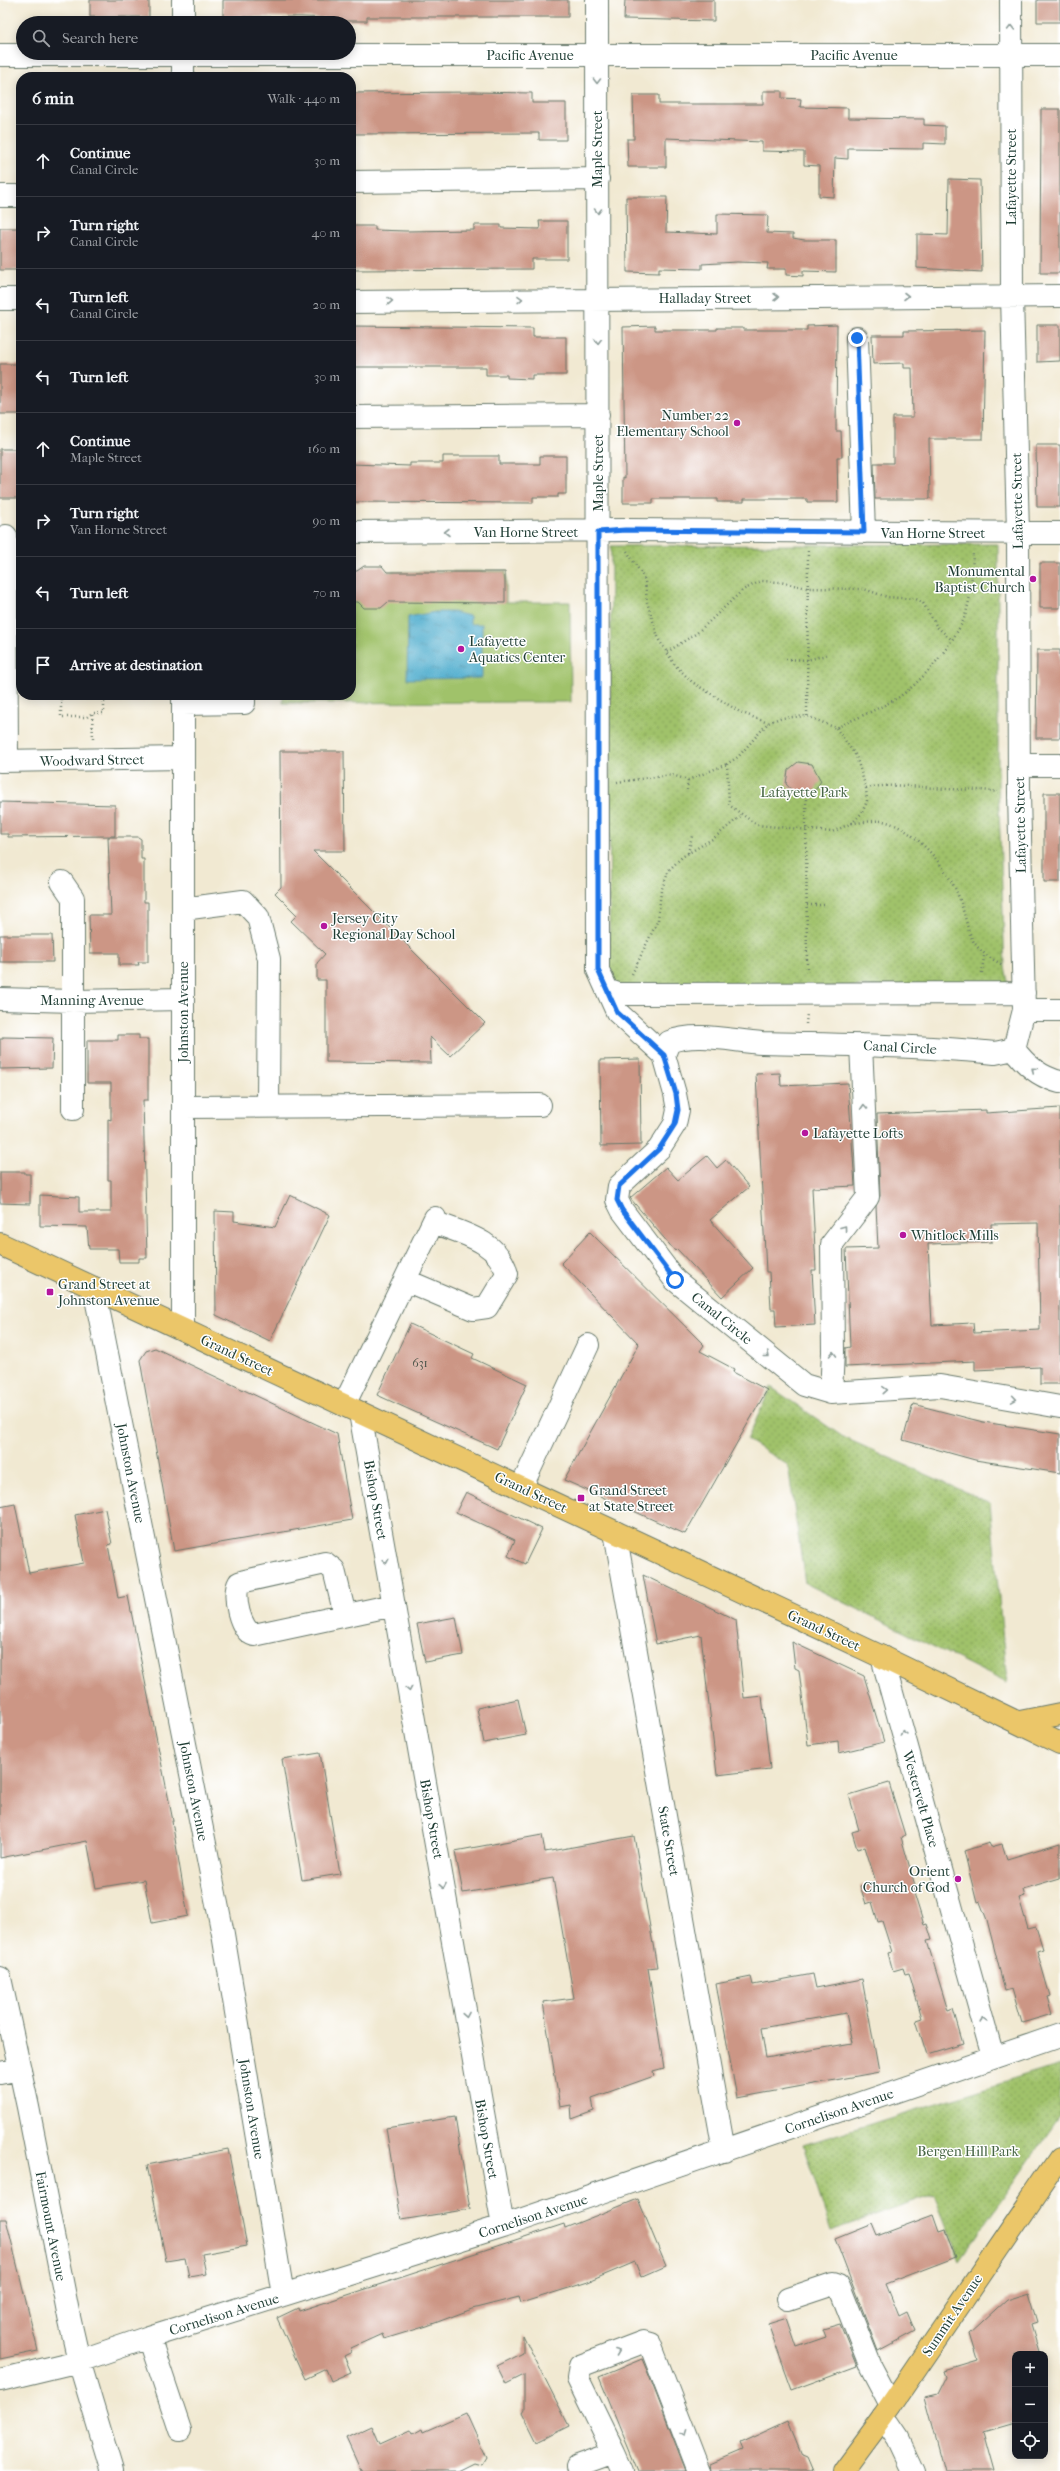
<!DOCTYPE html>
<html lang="en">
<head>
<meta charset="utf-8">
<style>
  body { margin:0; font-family:"IM FELL French Canon",serif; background:#242831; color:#f1f3f6 }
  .controls { position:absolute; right:12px; bottom:12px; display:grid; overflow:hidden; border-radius:8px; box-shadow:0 2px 10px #0003 }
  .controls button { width:36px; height:36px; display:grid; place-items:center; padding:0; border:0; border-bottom:1px solid #363941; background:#171b24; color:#f1f3f6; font:20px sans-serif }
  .stop { position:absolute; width:12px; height:12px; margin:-9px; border:3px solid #1a73e8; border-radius:50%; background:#fff }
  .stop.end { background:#1a73e8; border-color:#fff; box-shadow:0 1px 4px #0008 }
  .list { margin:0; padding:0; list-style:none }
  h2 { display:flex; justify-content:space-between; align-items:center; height:52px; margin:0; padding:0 16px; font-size:17px }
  h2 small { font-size:13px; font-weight:400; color:#9ea1a6 }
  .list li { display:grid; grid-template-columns:26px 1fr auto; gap:12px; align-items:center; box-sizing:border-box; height:72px; padding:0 16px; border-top:1px solid #363941 }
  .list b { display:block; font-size:15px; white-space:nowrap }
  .list p { margin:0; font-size:13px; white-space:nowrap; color:#9ea1a6 }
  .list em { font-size:13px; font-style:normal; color:#9ea1a6 }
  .icon { flex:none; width:22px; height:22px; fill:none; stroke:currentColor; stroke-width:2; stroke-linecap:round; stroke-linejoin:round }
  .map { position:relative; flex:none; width:1060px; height:2471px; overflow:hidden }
  .search { position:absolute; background:#171b24; box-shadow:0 2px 10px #0003; left:16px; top:16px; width:340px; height:44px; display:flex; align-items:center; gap:10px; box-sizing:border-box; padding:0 14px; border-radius:22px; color:#9ea1a6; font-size:15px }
  .panel { position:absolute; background:#171b24; box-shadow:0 2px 10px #0003; left:16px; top:72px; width:340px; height:628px; border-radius:16px }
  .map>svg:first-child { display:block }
  .green { fill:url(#green-dots); stroke:#608050 }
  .pitch { fill:#a0c26b; stroke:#608050 }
  .water { fill:url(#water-ripples); stroke:#387581 }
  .building { fill:#cc9685; fill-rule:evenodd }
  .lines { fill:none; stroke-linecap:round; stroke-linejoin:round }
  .minor-casing { stroke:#68796b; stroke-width:24 }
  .major-casing { stroke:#68796b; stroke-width:24 }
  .path { stroke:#68796b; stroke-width:2.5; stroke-dasharray:1 3; stroke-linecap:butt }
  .minor { stroke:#fff; stroke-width:22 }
  .major { stroke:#ebc669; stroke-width:22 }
  .oneway { stroke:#8f9e9a }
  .route { stroke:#1a73e8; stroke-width:5 }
  .poi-dot { fill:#b5179e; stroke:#fff; stroke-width:1.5 }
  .labels { text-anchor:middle; stroke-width:3; stroke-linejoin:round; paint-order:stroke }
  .number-label { font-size:12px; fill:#4a5348 }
  .street-label { font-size:14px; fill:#1f3d34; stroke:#fff }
  .poi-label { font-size:14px; fill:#1f3d34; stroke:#fff; text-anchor:start }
  .park-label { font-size:14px; fill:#466544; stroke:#fff }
</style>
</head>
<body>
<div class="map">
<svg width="1060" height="2471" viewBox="0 0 1060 2471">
  <defs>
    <pattern id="green-dots" width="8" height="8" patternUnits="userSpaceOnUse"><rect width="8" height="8" fill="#a0c26b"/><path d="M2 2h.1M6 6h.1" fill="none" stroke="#829f59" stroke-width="1.8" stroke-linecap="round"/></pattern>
    <pattern id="water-ripples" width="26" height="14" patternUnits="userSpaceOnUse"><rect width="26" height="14" fill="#50adce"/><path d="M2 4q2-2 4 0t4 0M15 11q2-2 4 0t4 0" fill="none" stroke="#428ea8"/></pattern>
  </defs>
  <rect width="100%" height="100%" fill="#fff"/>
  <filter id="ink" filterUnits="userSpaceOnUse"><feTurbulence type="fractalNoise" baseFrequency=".025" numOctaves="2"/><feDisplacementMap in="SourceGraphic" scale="8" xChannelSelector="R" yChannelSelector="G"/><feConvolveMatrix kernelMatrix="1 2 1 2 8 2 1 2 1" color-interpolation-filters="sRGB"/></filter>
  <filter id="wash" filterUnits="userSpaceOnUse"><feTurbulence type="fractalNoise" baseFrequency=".012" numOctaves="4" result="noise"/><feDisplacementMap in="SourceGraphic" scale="16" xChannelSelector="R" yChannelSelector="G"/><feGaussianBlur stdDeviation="0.9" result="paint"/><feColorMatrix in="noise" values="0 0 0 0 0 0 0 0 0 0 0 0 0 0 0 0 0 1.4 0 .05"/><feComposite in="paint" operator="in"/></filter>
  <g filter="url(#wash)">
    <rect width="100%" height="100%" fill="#f1e9d2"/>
    <path class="green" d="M998,544V782L1005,966L1009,987L609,986L611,546Z
      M771,1387L843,1437L990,1503L1007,1683L805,1583L788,1465L747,1440Z
      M1060,2065V2116L960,2260L934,2195L831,2231L803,2145Z"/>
    <path class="pitch" d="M506,571V602H570L571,702L283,703V695H351V572Z"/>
    <path class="water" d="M435,612H453L470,616V624H482V678L407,679L408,617Z"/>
    <g id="blocks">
      <path class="building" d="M90,0H149V17H90Z
        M223,0H568V17H367V21H324V18L301,17H223Z
        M625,0H714V21L624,19Z
        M1037,0H1060V22H1037Z
        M763,91H782V98L801,99L800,107L848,108V118L924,119V125L945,126V144L923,143V149L848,148V159L835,158L834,197L819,196V166L804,165V152L762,151V142L666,138V167H628L627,139H634L633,95H659V104H763Z
        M473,92L532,93V103H566V140H539V133L351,134V93Z
        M1041,109H1060V273H1040Z
        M949,179L980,180L982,272L917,268V234L948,235Z
        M626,197H667L666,232L717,234V214L768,215L767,233L793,234V238L804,240H836V272L803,271V276L786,275V269H767L768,263L737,262L702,264V269L659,268V273L627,272Z
        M539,221H567V259H532V269L351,270V226H375V230L406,231L474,230V225H501V228L540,229Z
        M0,228H20V270H0Z
        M837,325L836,431H841L842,457H837L838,502H807V499H744V502H717V499H653V503H623V477L625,478L623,327L655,326V330H717V328H743V330H807V326Z
        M1037,325H1060V361L1037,362Z
        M351,326L533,328V337H566V375H532V379L507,378V375H486V367H351Z
        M985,330L983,439H929L930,499H875L874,463H893V417H913L912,368H904V363L873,364L872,335H904V331Z
        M0,364H21V414H0Z
        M1036,445H1060V507H1037Z
        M0,449H21V498H0Z
        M443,456H499V464H540V456H566V494H558V497H533V503L351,502V464L410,466V463H443Z
        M1040,563H1060V608H1040Z
        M364,566H382L387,572H505V603L388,602L381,608H364L358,602H351V571H357Z
        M1037,650H1060V738H1036Z
        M280,751H344L345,851H313L485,1023L450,1056L430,1037L431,1063L326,1062V980H317V963L325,954L291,921L297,915L275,893L281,887Z
        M798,762L812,764L821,781L812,795H796L786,784L788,770Z
        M1044,793H1060V882H1044Z
        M0,802L115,805V836L8,837V834H0Z
        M108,837H138L141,839V859H144V902H148V962H138L139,965H119V953H90L89,915H111Z
        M0,935H52L53,962H0Z
        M118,1035H139V1039H148V1100H143L147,1258H139V1262H119L118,1249H89L87,1227L40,1226V1195L79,1197V1212H111V1180H108V1119L111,1120V1083H87V1040H118Z
        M3,1037L53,1038L52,1068L0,1069V1039H3Z
        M640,1059L641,1145L601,1146L600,1060Z
        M780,1073L781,1086L848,1083L855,1186L812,1188L816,1270H812L815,1325L776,1327L775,1309H771L769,1272H766L756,1074Z
        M1060,1108V1384H1040V1367L975,1370V1361L845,1367V1348L850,1347L846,1249L878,1248L876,1206L880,1196L877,1114L986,1110V1113ZM1038,1223L1040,1330L974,1333L973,1323L932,1325L928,1244L992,1242L991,1224Z
        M707,1156L717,1168L726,1160L749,1187L710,1220L753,1268L722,1297L677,1249L675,1251L630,1198L666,1167L678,1180Z
        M0,1172H25V1174H30V1204L0,1203Z
        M290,1195L330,1215L270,1341L216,1315L215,1211L234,1212V1221L275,1227Z
        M590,1232L704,1345L700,1351L734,1369L733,1372L767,1390L685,1534L564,1480L639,1344L561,1263Z
        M410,1324L474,1354L472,1358L527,1384L497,1449L377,1395Z
        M155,1348L337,1434L352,1520L174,1551L140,1360L146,1351Z
        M913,1404L983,1422L1060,1434V1473L975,1460L903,1440Z
        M466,1492L542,1529L525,1564L508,1556L515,1540L456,1512Z
        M15,1504L29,1573L84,1563L75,1515L105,1509L112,1544L108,1545L118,1598L128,1596L173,1821H172L188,1916L152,1923L144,1880L96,1888L87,1841L0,1858V1507Z
        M643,1575L736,1620L744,1698L762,1696L770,1769L717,1775L701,1635L656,1644Z
        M456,1617L463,1655L425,1662L417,1624Z
        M792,1642L864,1676L884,1742L839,1753L838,1741L808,1745L799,1670L795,1668Z
        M518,1699L526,1735L484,1743L477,1708Z
        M320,1753L340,1874L302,1880L282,1759Z
        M889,1783L905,1835L901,1837L916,1889L913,1890L924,1925L927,1924L932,1940L927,1941L948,2011L953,2009L963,2044L927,2055L916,2020L922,2018L909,1973L905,1974L903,1968L893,1971L888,1953L892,1952L882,1921L878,1922L872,1902L866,1904L860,1886L876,1882L865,1847L857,1849L852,1832L859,1830L849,1795Z
        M542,1835L545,1852L634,1836L657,1967L648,1968L664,2068L653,2071L654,2076L592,2098L594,2111L572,2119L571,2105L560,2107L543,2002L574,1998L553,1878L463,1893L455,1851Z
        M989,1843L991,1847L1002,1844L1007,1859L1060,1843V1878L1023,1889L1025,1896L1019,1898L1028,1929L1036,1927L1043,1949L1037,1951L1050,1996L1047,1997L1052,2014L1022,2023L1012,1989L1005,1991L987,1920L980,1902L977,1903L964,1851Z
        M813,1974L816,1988L862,1979L879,2072L737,2098L716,1984L751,1977L753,1985ZM846,2013L852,2043L766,2058L761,2028Z
        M455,2117L470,2209L401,2220L386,2128Z
        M228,2149L247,2246L202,2254L206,2274L189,2277L185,2258L166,2261L147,2165Z
        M638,2199L666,2266L641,2277L635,2262L588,2282L521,2303L519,2297L472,2309L427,2326L384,2339L382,2334L351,2348L352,2352L344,2356L351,2372L331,2381L326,2369L305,2379L277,2318L298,2308L299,2311L564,2224L565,2228Z
        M933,2215L939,2232L945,2230L956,2257L886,2284L899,2316L907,2312L915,2331L878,2351L835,2239L872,2224L877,2236Z
        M0,2219H6L38,2351L0,2359Z
        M1029,2292L1038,2322L1032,2324L1041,2354H1015V2422L984,2431L995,2471H945L925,2397L937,2394L946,2376L944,2370L977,2360L969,2334L1007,2299Z
        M787,2318L797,2347L826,2337L823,2329L840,2324L857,2366L792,2390L768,2324Z
        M523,2335L569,2426L537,2442L522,2412L524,2409V2375L506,2384L497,2366L523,2353Z
        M642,2359L648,2373L686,2471H638L599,2377Z
        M466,2413L486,2457L481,2465L474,2463L458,2471H361L346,2438L372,2426L380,2444L411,2430L413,2434L422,2429L423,2432Z
        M788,2421L802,2455L807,2457L813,2471H711L710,2464L743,2450L740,2443Z"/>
    </g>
  </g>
  <g filter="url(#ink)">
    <use href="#blocks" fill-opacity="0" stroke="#68796b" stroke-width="1"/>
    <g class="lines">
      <g class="minor-casing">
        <path id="minor" d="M183,0V23
          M597,0L598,970L617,1012L664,1055
          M1011,0L1012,296L1018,533L1019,793L1024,1010L1014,1049
          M183,53V77
          M0,55H1060
          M351,182L598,179
          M0,196H21
          M0,299H21
          M351,302L1060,296
          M857,338L864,532
          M351,417L598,415
          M351,532L625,530L1060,533
          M6,536L7,761
          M183,695V1329
          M183,704L244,703V695
          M0,761L183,758
          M1019,765H1060
          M62,882L73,898V1109
          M183,909L243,901L258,917L269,959L268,1106
          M609,991L618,994L1024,993
          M0,999L73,1001L183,999
          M1024,1010H1060
          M1014,1049L995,1053C918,1045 839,1045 762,1043C732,1041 696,1031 669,1042L664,1055L675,1094L678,1110L675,1124L659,1149L619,1186L617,1200L622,1210L675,1280L804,1385L831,1393L940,1386L1060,1407
          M1014,1049C1026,1066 1040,1077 1060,1082
          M183,1107L540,1105
          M405,1280L473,1309L487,1307L507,1274C499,1241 462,1233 433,1222
          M94,1288L223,1934L283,2295
          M831,1393L833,1352L832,1244L868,1197L861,1045
          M344,1405L435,1218
          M360,1413L503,2226
          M521,1488L588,1345
          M615,1532L724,2151
          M345,1615L334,1570L325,1563L245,1581L239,1583C232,1595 240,1631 254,1635L394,1605
          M882,1657L993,2057
          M0,1978L28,2107L69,2317L79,2361L112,2471
          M0,2073L20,2069
          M788,2299L833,2284L839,2286L871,2367L891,2405
          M149,2337L180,2430
          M0,2380L79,2361L149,2337L503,2226L1060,2035
          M883,2417L898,2439L913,2471
          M614,2453L622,2471
          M578,2466L614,2453L578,2379L580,2366L643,2342L650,2344L699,2471"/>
      </g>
      <g class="major-casing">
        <path id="major" d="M0,1244L882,1657L1060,1743
          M1020,1722L1060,1714
          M843,2471L883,2417L1060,2158"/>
      </g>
      <path class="path" d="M627,551L645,580L647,602L659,640L675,665L692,682L740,712L768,723
        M667,652L697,633L743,590L761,581L780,582L807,588L864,589L887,597L916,599L923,603L937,627L951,639
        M786,659L807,660L826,655
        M61,695V717H87L92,713
        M807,716L808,551
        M836,728L856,756L866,788L867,801L862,813L852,823L832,832L757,825L729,805L727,764L738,757L768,723L780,718L807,716L836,728C856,718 879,709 899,697C922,682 951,646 963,621C972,599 972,575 973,552
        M93,739L92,713H104V695
        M617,782L672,775L688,780L727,764
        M866,788C894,783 919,787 946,789C964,790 980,789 998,792
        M687,790L688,780
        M806,795L807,974
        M852,823C861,823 873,820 882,821C913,826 947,867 958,895C972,931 963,945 1003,965
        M688,853L692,836
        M807,905H824
        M982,973L984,956
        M632,974L658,920L661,891L669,870L682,857L714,838L742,815
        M806,1024L807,1013"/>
      <use href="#minor" class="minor"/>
      <use href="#major" class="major"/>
    </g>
    <defs><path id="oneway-chevron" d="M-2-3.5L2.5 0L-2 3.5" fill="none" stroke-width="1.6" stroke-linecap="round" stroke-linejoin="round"/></defs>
    <g class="oneway">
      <use href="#oneway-chevron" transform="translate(1011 28) rotate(-90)"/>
      <use href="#oneway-chevron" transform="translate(597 81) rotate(90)"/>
      <use href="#oneway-chevron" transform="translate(598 211) rotate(90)"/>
      <use href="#oneway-chevron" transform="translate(906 296)"/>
      <use href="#oneway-chevron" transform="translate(776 297)"/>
      <use href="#oneway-chevron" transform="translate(520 299) rotate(-1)"/>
      <use href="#oneway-chevron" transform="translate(390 301) rotate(-1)"/>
      <use href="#oneway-chevron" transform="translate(598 341) rotate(90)"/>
      <use href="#oneway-chevron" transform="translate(447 532) rotate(180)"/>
      <use href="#oneway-chevron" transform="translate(1034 1070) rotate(-140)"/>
      <use href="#oneway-chevron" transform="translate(864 1107) rotate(-93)"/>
      <use href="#oneway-chevron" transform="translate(844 1228) rotate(-53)"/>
      <use href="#oneway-chevron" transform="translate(833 1354) rotate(-89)"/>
      <use href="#oneway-chevron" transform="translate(767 1355) rotate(39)"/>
      <use href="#oneway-chevron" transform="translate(885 1390) rotate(-4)"/>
      <use href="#oneway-chevron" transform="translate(1014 1399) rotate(9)"/>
      <use href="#oneway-chevron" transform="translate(386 1561) rotate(80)"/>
      <use href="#oneway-chevron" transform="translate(409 1689) rotate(80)"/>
      <use href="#oneway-chevron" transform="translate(903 1733) rotate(-106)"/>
      <use href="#oneway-chevron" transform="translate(443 1886) rotate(80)"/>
      <use href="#oneway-chevron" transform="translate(466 2015) rotate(80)"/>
      <use href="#oneway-chevron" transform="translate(983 2020) rotate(-106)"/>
      <use href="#oneway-chevron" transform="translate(617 2352) rotate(-21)"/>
      <use href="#oneway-chevron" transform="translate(684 2433) rotate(69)"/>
    </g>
  </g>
  <g class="lines" filter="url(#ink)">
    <path class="route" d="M675,1280L622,1210L617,1200L619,1186L659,1149L675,1124L678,1110L676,1094L664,1055L617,1012L598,970V532L625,530L864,532L857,338"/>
  </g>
  <g class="poi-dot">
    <circle cx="737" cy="423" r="4"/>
    <circle cx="1033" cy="579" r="4"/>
    <circle cx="461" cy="649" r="4"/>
    <circle cx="324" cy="926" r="4"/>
    <circle cx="805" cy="1133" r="4"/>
    <circle cx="903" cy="1235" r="4"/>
    <rect x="46" y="1288" width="8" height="8" rx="2"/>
    <rect x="577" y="1494" width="8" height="8" rx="2"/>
    <circle cx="958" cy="1879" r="4"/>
  </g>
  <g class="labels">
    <g class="number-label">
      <text x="420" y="1367">631</text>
    </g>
    <g class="street-label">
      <text x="530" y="60">Pacific Avenue</text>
      <text x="854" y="60">Pacific Avenue</text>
      <text transform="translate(597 149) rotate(-90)" y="5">Maple Street</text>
      <text transform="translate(1011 177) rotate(-90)" y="5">Lafayette Street</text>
      <text x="705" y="303">Halladay Street</text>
      <text transform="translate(598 473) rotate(-90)" y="5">Maple Street</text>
      <text transform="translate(1017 501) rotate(-91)" y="5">Lafayette Street</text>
      <text x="526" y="537">Van Horne Street</text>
      <text x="933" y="538">Van Horne Street</text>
      <text transform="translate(92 760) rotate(-1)" y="5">Woodward Street</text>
      <text transform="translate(1020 825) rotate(-91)" y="5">Lafayette Street</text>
      <text x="92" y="1005">Manning Avenue</text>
      <text transform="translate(183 1012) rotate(-90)" y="5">Johnston Avenue</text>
      <text transform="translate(900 1047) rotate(3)" y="5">Canal Circle</text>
      <text transform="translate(722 1318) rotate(39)" y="5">Canal Circle</text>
      <text transform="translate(237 1355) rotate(25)" y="5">Grand Street</text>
      <text transform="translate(131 1473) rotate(79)" y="5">Johnston Avenue</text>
      <text transform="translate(531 1492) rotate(25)" y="5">Grand Street</text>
      <text transform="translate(376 1500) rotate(80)" y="5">Bishop Street</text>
      <text transform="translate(824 1630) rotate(25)" y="5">Grand Street</text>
      <text transform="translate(194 1791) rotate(79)" y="5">Johnston Avenue</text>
      <text transform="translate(921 1799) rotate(74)" y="5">Westervelt Place</text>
      <text transform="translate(432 1819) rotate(80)" y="5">Bishop Street</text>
      <text transform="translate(669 1841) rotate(80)" y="5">State Street</text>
      <text transform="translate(252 2109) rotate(81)" y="5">Johnston Avenue</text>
      <text transform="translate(839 2111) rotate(-19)" y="5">Cornelison Avenue</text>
      <text transform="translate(487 2139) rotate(80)" y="5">Bishop Street</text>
      <text transform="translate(533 2216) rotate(-18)" y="5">Cornelison Avenue</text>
      <text transform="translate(51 2226) rotate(79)" y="5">Fairmount Avenue</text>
      <text transform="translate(224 2314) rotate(-17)" y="5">Cornelison Avenue</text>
      <text transform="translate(952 2315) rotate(-56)" y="5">Summit Avenue</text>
    </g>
    <g class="poi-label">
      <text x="729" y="420" text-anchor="end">Number 22<tspan x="729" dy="16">Elementary School</tspan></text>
      <text x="1025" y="576" text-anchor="end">Monumental<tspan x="1025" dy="16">Baptist Church</tspan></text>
      <text x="469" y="646">Lafayette<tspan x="469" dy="16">Aquatics Center</tspan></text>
      <text x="332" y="923">Jersey City<tspan x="332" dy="16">Regional Day School</tspan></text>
      <text x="813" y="1138">Lafayette Lofts</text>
      <text x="911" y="1240">Whitlock Mills</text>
      <text x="58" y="1289">Grand Street at<tspan x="58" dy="16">Johnston Avenue</tspan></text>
      <text x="589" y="1495">Grand Street<tspan x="589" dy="16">at State Street</tspan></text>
      <text x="950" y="1876" text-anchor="end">Orient<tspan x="950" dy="16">Church of God</tspan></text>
    </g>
    <g class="park-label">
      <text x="804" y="797">Lafayette Park</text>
      <text x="968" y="2156">Bergen Hill Park</text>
    </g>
  </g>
</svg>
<div class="controls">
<button>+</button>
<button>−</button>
<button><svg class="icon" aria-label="locate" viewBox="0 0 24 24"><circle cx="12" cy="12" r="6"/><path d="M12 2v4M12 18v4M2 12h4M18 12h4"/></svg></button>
</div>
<div class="stop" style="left:675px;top:1280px"></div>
<div class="stop end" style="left:857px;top:338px"></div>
<div class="search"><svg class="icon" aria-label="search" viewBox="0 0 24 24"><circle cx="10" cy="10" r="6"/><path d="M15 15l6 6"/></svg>Search here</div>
<section class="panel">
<h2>6 min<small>Walk · 440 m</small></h2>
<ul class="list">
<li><svg class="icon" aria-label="ahead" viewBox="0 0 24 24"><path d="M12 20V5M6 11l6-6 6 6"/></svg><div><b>Continue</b><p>Canal Circle</p></div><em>30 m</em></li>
<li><svg class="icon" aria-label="right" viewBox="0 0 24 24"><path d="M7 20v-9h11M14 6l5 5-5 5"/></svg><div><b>Turn right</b><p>Canal Circle</p></div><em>40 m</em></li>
<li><svg class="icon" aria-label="left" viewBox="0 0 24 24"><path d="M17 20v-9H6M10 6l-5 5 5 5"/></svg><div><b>Turn left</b><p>Canal Circle</p></div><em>20 m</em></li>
<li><svg class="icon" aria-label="left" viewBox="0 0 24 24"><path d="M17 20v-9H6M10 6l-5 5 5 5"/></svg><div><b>Turn left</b></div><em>30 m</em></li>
<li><svg class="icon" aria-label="ahead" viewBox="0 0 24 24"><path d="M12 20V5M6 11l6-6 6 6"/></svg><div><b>Continue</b><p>Maple Street</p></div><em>160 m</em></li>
<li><svg class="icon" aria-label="right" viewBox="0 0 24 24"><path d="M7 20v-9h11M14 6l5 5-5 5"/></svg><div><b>Turn right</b><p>Van Horne Street</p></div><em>90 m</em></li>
<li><svg class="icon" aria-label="left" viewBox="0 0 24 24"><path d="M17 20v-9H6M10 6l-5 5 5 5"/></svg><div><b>Turn left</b></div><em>70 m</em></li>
<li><svg class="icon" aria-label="arrive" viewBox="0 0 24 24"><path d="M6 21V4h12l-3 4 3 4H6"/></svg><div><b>Arrive at destination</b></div></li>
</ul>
</section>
</div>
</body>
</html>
